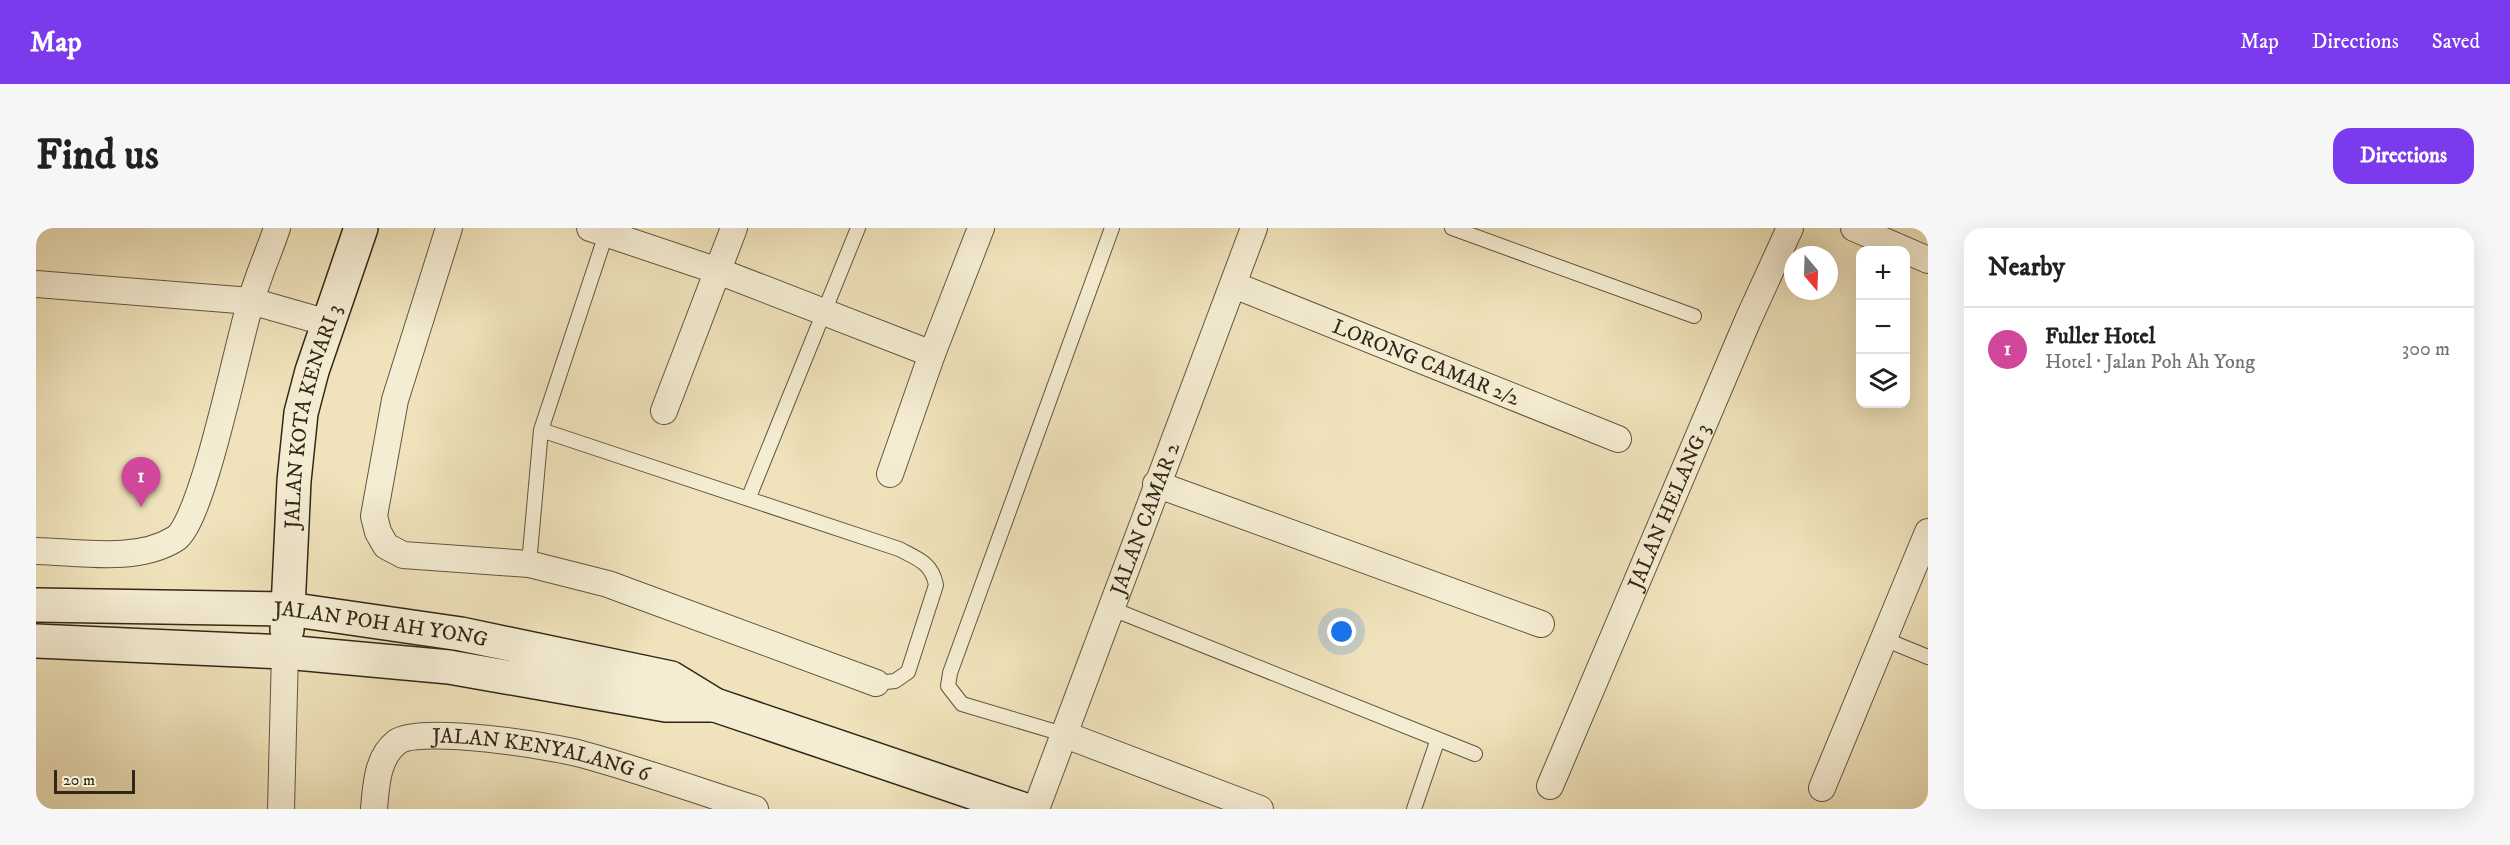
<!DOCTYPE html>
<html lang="en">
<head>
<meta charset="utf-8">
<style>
  body { margin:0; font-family:"IM FELL DW Pica",serif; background:#f6f6f6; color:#202124 }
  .controls { position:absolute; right:18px; top:18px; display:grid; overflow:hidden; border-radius:12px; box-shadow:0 6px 24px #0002 }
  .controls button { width:54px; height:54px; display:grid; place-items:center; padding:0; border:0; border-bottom:2px solid #e0e0e0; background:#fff; color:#202124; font:30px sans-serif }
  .compass { position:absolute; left:1748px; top:18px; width:54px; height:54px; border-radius:50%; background:#fff; box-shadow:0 6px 24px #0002; rotate:161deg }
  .scale { position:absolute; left:18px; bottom:15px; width:81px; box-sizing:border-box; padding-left:6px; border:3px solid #312719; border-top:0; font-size:16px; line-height:21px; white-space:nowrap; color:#312719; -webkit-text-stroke:4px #f5edd3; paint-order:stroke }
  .you { position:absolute; left:1306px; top:404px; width:21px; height:21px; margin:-15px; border:4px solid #fff; border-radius:50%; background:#1a73e8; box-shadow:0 0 0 9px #1a73e833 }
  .badge { display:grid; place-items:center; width:39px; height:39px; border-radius:50%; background:#7c3aed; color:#fff; font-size:20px; font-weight:700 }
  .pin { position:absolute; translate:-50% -50px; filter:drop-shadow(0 2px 3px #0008) }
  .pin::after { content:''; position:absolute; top:32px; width:21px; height:18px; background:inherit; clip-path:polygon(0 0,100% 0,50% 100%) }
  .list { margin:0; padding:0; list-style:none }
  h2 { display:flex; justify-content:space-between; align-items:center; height:78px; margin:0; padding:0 24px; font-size:26px }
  h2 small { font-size:20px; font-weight:400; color:#757577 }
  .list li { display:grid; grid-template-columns:39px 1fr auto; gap:18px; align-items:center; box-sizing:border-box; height:84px; padding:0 24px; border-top:2px solid #e0e0e0 }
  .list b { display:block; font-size:22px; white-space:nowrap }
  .list p { margin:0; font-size:20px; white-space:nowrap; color:#757577 }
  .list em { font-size:20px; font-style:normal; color:#757577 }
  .icon { flex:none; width:33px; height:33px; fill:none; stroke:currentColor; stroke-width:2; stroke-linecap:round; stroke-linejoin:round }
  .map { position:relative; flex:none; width:1892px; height:581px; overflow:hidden; border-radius:18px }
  header { display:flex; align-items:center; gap:36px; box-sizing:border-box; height:84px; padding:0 30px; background:#7c3aed; color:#fff }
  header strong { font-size:28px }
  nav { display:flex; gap:33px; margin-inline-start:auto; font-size:21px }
  .intro { display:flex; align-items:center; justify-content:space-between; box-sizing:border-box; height:144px; padding:0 36px }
  h1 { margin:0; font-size:42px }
  .button { padding:15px 27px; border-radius:18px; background:#7c3aed; color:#fff; font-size:21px; font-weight:700 }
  main { display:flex; gap:36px; padding:0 36px }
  aside { flex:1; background:#fff; border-radius:18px; box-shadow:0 6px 24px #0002 }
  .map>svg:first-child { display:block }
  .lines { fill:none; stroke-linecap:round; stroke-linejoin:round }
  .lane-casing { stroke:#615642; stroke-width:16 }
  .street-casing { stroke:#615642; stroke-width:28 }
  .secondary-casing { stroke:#312719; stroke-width:36 }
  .lane { stroke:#f5edd3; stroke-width:14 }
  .street { stroke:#f5edd3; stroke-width:26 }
  .secondary { stroke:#f5edd3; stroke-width:33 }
  .labels { text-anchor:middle; stroke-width:4.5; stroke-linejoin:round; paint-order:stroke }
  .street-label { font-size:21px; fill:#312719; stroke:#f5edd3 }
</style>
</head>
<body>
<header>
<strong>Map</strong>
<nav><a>Map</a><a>Directions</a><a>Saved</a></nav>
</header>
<div class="intro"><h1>Find us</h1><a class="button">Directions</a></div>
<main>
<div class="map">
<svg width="1892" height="581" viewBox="0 0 1892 581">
  <rect width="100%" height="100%" fill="#f0e3bb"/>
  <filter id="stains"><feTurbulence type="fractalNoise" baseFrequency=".00333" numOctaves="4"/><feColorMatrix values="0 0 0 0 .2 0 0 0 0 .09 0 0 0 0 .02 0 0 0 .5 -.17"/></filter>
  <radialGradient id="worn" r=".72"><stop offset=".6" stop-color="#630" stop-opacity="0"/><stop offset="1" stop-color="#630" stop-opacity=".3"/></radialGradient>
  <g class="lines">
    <g class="lane-casing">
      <path id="lane" d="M1416,0L1658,88
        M505,202L863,321C882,331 896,335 900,357L872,444L859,453L840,455
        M713,269L822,0
        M493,336L505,202L570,6
        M1074,380L1439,526
        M1848,411L1892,429
        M1027,506L926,476L912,458L914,445L1076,0
        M1378,581L1402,511"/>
    </g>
    <g class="street-casing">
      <g id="street">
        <path d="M413,0L359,172L338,288L342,304L350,318L367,327L493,336L572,356L840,455"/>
        <path d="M554,0L682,43L896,126"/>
        <path d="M1818,0L1892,32"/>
        <path d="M0,56L215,73L292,95"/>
        <path id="s1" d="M1198,57L1582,211"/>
        <path d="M628,183L698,0"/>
        <path d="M854,246L896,126L945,0"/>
        <path d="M1120,256L1505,396"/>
        <path d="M0,323C44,324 100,335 139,311C167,294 202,113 215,73C222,48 233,24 241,0"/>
        <path d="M1027,506L1224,581"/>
        <path id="s2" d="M1514,558L1712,92L1754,0"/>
        <path d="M1786,560L1892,304"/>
        <path d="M245,581L249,424"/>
        <path id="s3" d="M338,581C340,558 341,529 361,514C384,497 515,518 545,526C604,542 662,563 719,581"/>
        <path id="s4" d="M1000,581L1218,0"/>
      </g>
    </g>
    <g class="secondary-casing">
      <g id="secondary">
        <path id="s5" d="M0,377L252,381L425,406L635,450L679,477L986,581"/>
        <path id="s6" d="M251,402L258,253L265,185L276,143L325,0"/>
        <path d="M0,413L249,424L413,439L630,477H679"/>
      </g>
    </g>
    <use href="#lane" class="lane"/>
    <use href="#street" class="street"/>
    <use href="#secondary" class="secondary"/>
  </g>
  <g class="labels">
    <g class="street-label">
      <text dy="7" stroke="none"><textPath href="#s1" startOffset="207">LORONG CAMAR 2/2</textPath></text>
      <text dy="7" stroke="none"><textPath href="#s6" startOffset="216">JALAN KOTA KENARI 3</textPath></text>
      <text dy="7" stroke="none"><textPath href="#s2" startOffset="304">JALAN HELANG 3</textPath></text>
      <text dy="7" stroke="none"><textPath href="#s4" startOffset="310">JALAN CAMAR 2</textPath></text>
      <text dy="7" stroke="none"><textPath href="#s5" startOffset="346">JALAN POH AH YONG</textPath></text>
      <text dy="7" stroke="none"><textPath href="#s3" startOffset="220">JALAN KENYALANG 6</textPath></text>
    </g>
  </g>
  <rect width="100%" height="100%" filter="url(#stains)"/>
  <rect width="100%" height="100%" fill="url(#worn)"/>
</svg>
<div class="controls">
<button>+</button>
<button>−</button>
<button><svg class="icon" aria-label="layers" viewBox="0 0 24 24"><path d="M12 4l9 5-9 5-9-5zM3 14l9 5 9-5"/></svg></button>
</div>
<svg class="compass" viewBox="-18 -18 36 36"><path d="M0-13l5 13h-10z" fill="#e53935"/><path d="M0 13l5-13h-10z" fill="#757577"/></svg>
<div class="scale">20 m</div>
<div class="you"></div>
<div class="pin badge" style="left:105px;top:279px;background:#d1479c">1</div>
</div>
<aside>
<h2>Nearby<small></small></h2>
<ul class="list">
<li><span class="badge" style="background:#d1479c">1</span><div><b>Fuller Hotel</b><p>Hotel · Jalan Poh Ah Yong</p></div><em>300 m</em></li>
</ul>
</aside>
</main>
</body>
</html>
